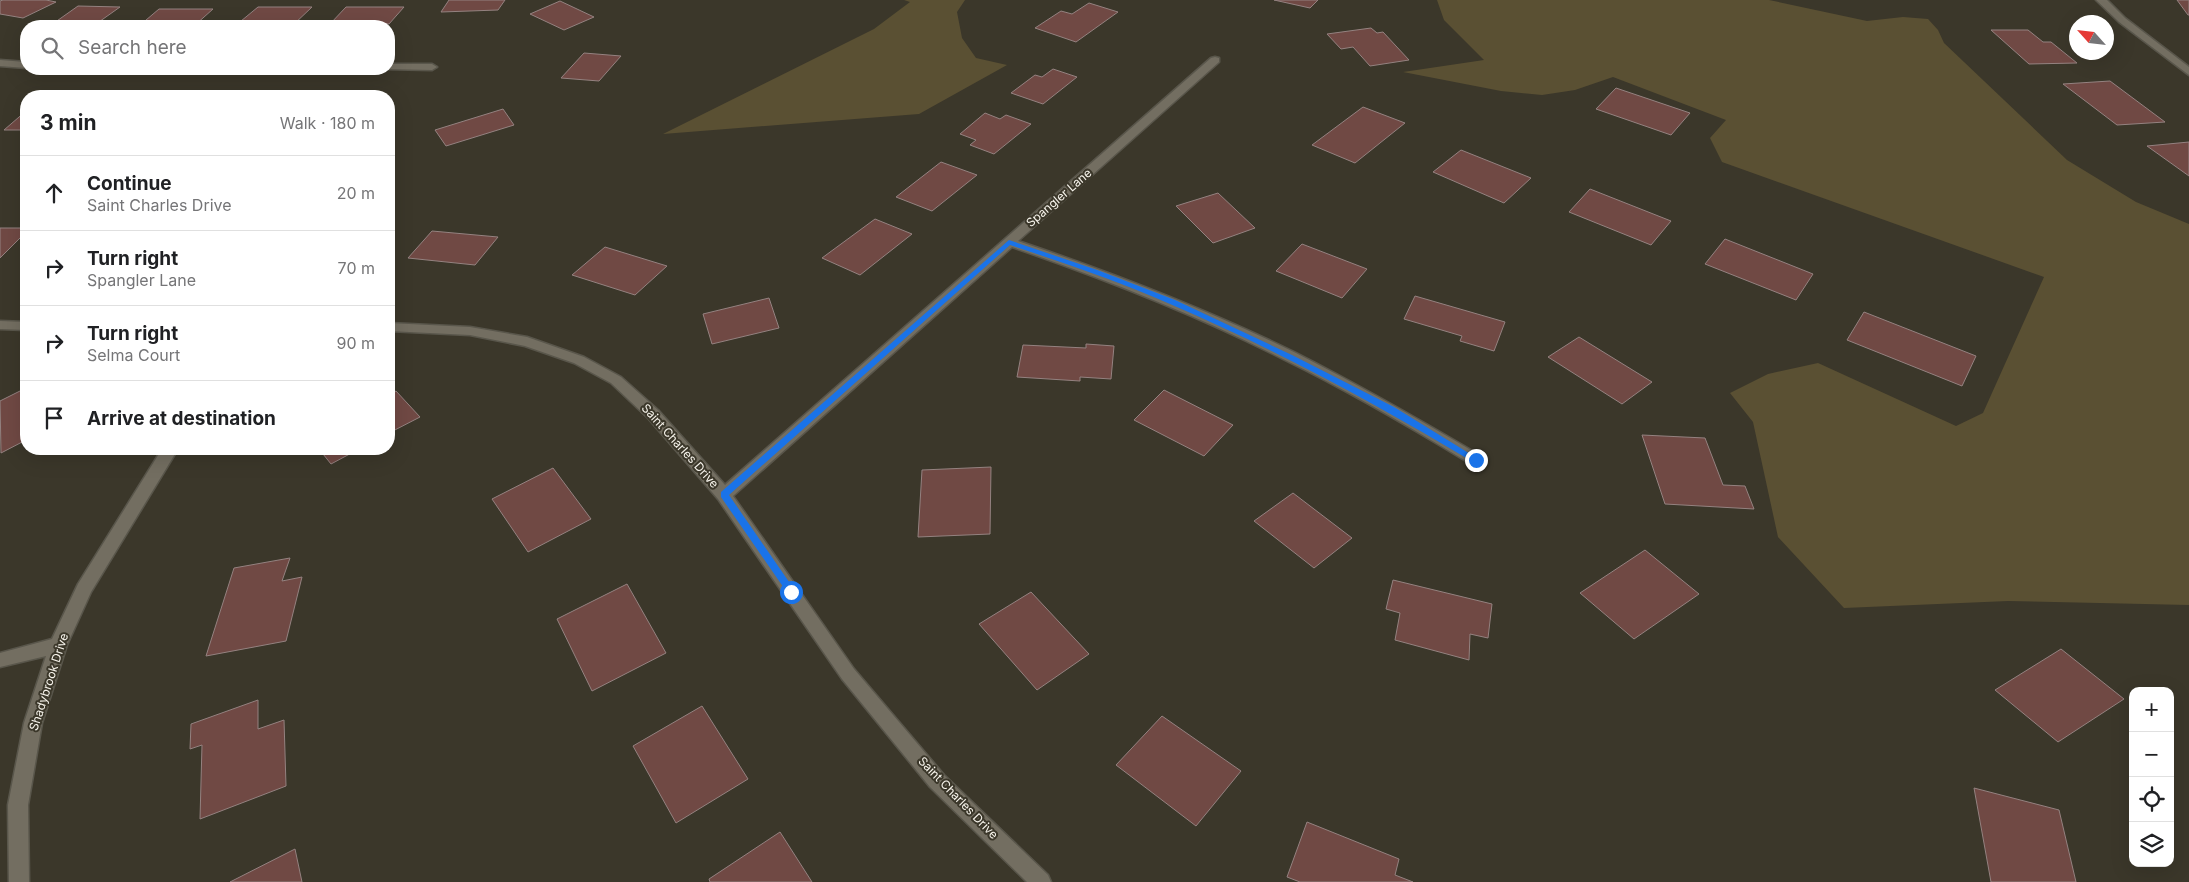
<!DOCTYPE html>
<html lang="en">
<head>
<meta charset="utf-8">
<style>
  body { margin:0; font-family:Inter,sans-serif; background:#f6f6f6; color:#202124 }
  .controls { position:absolute; right:15px; bottom:15px; display:grid; overflow:hidden; border-radius:10px; box-shadow:0 5px 20px #0002 }
  .controls button { width:45px; height:45px; display:grid; place-items:center; padding:0; border:0; border-bottom:1px solid #e0e0e0; background:#fff; color:#202124; font:25px sans-serif }
  .compass { position:absolute; left:2069px; top:15px; width:45px; height:45px; border-radius:50%; background:#fff; box-shadow:0 5px 20px #0002; rotate:297deg }
  .stop { position:absolute; width:15px; height:15px; margin:-11px; border:4px solid #1a73e8; border-radius:50%; background:#fff }
  .stop.end { background:#1a73e8; border-color:#fff; box-shadow:0 1px 5px #0008 }
  .list { margin:0; padding:0; list-style:none }
  h2 { display:flex; justify-content:space-between; align-items:center; height:65px; margin:0; padding:0 20px; font-size:21px }
  h2 small { font-size:16px; font-weight:400; color:#757577 }
  .list li { display:grid; grid-template-columns:32px 1fr auto; gap:15px; align-items:center; box-sizing:border-box; height:75px; padding:0 20px; border-top:1px solid #e0e0e0 }
  .list b { display:block; font-size:19px; white-space:nowrap }
  .list p { margin:0; font-size:16px; white-space:nowrap; color:#757577 }
  .list em { font-size:16px; font-style:normal; color:#757577 }
  .icon { flex:none; width:28px; height:28px; fill:none; stroke:currentColor; stroke-width:2; stroke-linecap:round; stroke-linejoin:round }
  .map { position:relative; flex:none; width:2189px; height:882px; overflow:hidden }
  .search { position:absolute; background:#fff; box-shadow:0 5px 20px #0002; left:20px; top:20px; width:375px; height:55px; display:flex; align-items:center; gap:12px; box-sizing:border-box; padding:0 18px; border-radius:20px; color:#757577; font-size:19px }
  .panel { position:absolute; background:#fff; box-shadow:0 5px 20px #0002; left:20px; top:90px; width:375px; height:365px; border-radius:20px }
  .map>svg:first-child { display:block }
  .green { fill:#5a5033 }
  .building { fill:#704944; stroke:#948280 }
  .lines { fill:none; stroke-linecap:round; stroke-linejoin:round }
  .minor-casing { stroke:#59564b; stroke-width:3 }
  .minor { fill:#736e61; fill-rule:evenodd }
  .route { fill:#1a73e8 }
  .labels { text-anchor:middle; stroke-width:4; stroke-linejoin:round; paint-order:stroke }
  .street-label { font-size:12px; fill:#f7f4ec; stroke:#3b372a }
</style>
</head>
<body>
<div class="map">
<svg width="2189" height="882" viewBox="0 0 2189 882">
  <rect width="100%" height="100%" fill="#3b372a"/>
  <path class="green" d="M904,0H965L957,12L962,38L976,58L1007,65L919,114L663,134L874,29L910,2Z
    M1437,0H1769L1867,21L1903,17L1928,19L1938,30L1944,43L2067,160L2136,202L2189,224V605L2008,601L1844,608L1778,537L1753,422L1730,393L1768,374L1818,363L1956,426L1983,413L2044,277L1722,162L1710,138L1726,120L1613,77L1575,90L1542,95L1501,91L1403,72L1484,60L1444,20Z"/>
  <path class="building" d="M3,0H46L56,2L23,18L0,14V1Z
    M449,0H505L498,10L441,12Z
    M1274,0H1318L1310,8Z
    M2177,0H2189V15H2188Z
    M560,1L594,17L564,30L530,14Z
    M1089,3L1118,12L1076,42L1035,28L1061,11L1072,14Z
    M78,6L120,7L96,24L54,23Z
    M258,7H312L292,26H235Z
    M346,7H404L389,24H330Z
    M159,9H213L194,26H139Z
    M1371,28L1377,33L1383,32L1409,60L1370,66L1353,47L1341,49L1327,34Z
    M1991,30H2028L2043,42H2051L2077,63L2029,64Z
    M584,53L621,56L599,81L561,78Z
    M1053,69L1077,77L1043,104L1011,93L1035,75L1042,77Z
    M2110,81L2165,122L2117,125L2063,84Z
    M1616,88L1690,113L1671,135L1596,109Z
    M1363,107L1405,123L1355,163L1312,145Z
    M503,109L514,125L446,146L435,130Z
    M26,111V130H4Z
    M985,113L1000,119L1006,115L1031,124L994,154L970,145L976,140L960,134Z
    M2189,142V176L2147,146Z
    M1461,150L1531,178L1504,203L1433,172Z
    M941,162L977,175L932,211L896,197Z
    M1590,189L1671,221L1651,245L1569,212Z
    M1218,193L1255,228L1213,243L1176,206Z
    M875,219L912,234L860,275L822,258Z
    M0,228H26V232L0,258Z
    M432,231L498,237L475,265L408,258Z
    M1725,239L1813,274L1796,300L1705,264Z
    M1302,244L1367,269L1342,298L1276,271Z
    M605,247L667,266L635,295L572,275Z
    M1415,296L1505,322L1494,351L1460,341L1462,336L1404,319Z
    M769,298L779,328L712,344L703,314Z
    M1864,312L1976,356L1962,386L1847,340Z
    M1579,337L1652,382L1622,404L1548,357Z
    M1086,344L1114,346L1111,379L1080,377V381L1017,377L1023,345L1086,348Z
    M26,388V440L1,453L0,401Z
    M1164,390L1233,425L1204,456L1134,420Z
    M396,391L420,417L389,433V395Z
    M1642,435L1705,438L1723,485L1745,486L1754,509L1665,504Z
    M319,449H359L331,464Z
    M991,467L990,534L918,537L922,470Z
    M553,468L591,519L528,552L492,499Z
    M1293,493L1352,538L1314,568L1254,521Z
    M1645,550L1699,594L1634,639L1580,593Z
    M290,558L282,581L302,577L286,641L206,656L234,568Z
    M1393,580L1492,604L1488,638L1470,634L1469,660L1395,640L1400,613L1386,609Z
    M627,584L666,653L592,691L557,619Z
    M1031,592L1089,654L1037,690L979,624Z
    M2061,649L2124,699L2058,742L1995,690Z
    M258,700V729L284,720L286,786L200,819L202,745L190,749L191,724Z
    M702,706L748,779L676,823L633,746Z
    M1162,716L1241,771L1196,826L1116,765Z
    M1974,788L2059,810L2076,882H1991Z
    M1307,822L1399,859L1395,875L1413,882H1300L1287,877Z
    M780,832L812,882H710L709,879Z
    M295,849L302,882H230Z"/>
  <g class="lines">
    <g class="minor-casing">
      <path id="minor" d="M2096,0H2107L2125,18L2189,67V75L2119,22Z
        M1215,57L1219,58V62L1018,241C1113,273 1206,309 1296,353C1359,385 1420,420 1481,456L1484,460L1481,464L1476,466L1471,464C1410,427 1349,391 1285,360C1197,315 1105,279 1012,247L733,496L854,669L944,775L1048,875L1051,882H1027L930,787L842,679L718,499L648,418L611,383L574,363L525,346L470,335L389,331V323L470,327L527,337L584,357L621,377L658,410L725,485L1211,58Z
        M0,60L26,62V68L0,66Z
        M389,64H432L437,67L432,70L385,69H389Z
        M0,321L26,322V330L0,329Z
        M162,449H178L91,592L67,645L42,723L28,805L29,882H9L8,805L24,723L46,656L0,667V653L52,639L78,584Z"/>
    </g>
    <use href="#minor" class="minor"/>
  </g>
  <path class="route" d="M1009,240L1100,271L1175,300L1292,355L1394,407L1480,460L1479,462H1473C1375,403 1275,349 1170,304C1118,281 1064,263 1010,245L729,495L796,592L791,595L788,594L721,497V492Z"/>
  <g class="labels">
    <g class="street-label">
      <text transform="translate(1059 198) rotate(-41)" y="4">Spangler Lane</text>
      <text transform="translate(680 446) rotate(48)" y="4">Saint Charles Drive</text>
      <text transform="translate(49 682) rotate(-72)" y="4">Shadybrook Drive</text>
      <text transform="translate(958 798) rotate(46)" y="4">Saint Charles Drive</text>
    </g>
  </g>
</svg>
<div class="controls">
<button>+</button>
<button>−</button>
<button><svg class="icon" aria-label="locate" viewBox="0 0 24 24"><circle cx="12" cy="12" r="6"/><path d="M12 2v4M12 18v4M2 12h4M18 12h4"/></svg></button>
<button><svg class="icon" aria-label="layers" viewBox="0 0 24 24"><path d="M12 4l9 5-9 5-9-5zM3 14l9 5 9-5"/></svg></button>
</div>
<svg class="compass" viewBox="-18 -18 36 36"><path d="M0-13l5 13h-10z" fill="#e53935"/><path d="M0 13l5-13h-10z" fill="#757577"/></svg>
<div class="stop" style="left:791px;top:592px"></div>
<div class="stop end" style="left:1476px;top:460px"></div>
<div class="search"><svg class="icon" aria-label="search" viewBox="0 0 24 24"><circle cx="10" cy="10" r="6"/><path d="M15 15l6 6"/></svg>Search here</div>
<section class="panel">
<h2>3 min<small>Walk · 180 m</small></h2>
<ul class="list">
<li><svg class="icon" aria-label="ahead" viewBox="0 0 24 24"><path d="M12 20V5M6 11l6-6 6 6"/></svg><div><b>Continue</b><p>Saint Charles Drive</p></div><em>20 m</em></li>
<li><svg class="icon" aria-label="right" viewBox="0 0 24 24"><path d="M7 20v-9h11M14 6l5 5-5 5"/></svg><div><b>Turn right</b><p>Spangler Lane</p></div><em>70 m</em></li>
<li><svg class="icon" aria-label="right" viewBox="0 0 24 24"><path d="M7 20v-9h11M14 6l5 5-5 5"/></svg><div><b>Turn right</b><p>Selma Court</p></div><em>90 m</em></li>
<li><svg class="icon" aria-label="arrive" viewBox="0 0 24 24"><path d="M6 21V4h12l-3 4 3 4H6"/></svg><div><b>Arrive at destination</b></div></li>
</ul>
</section>
</div>
</body>
</html>
